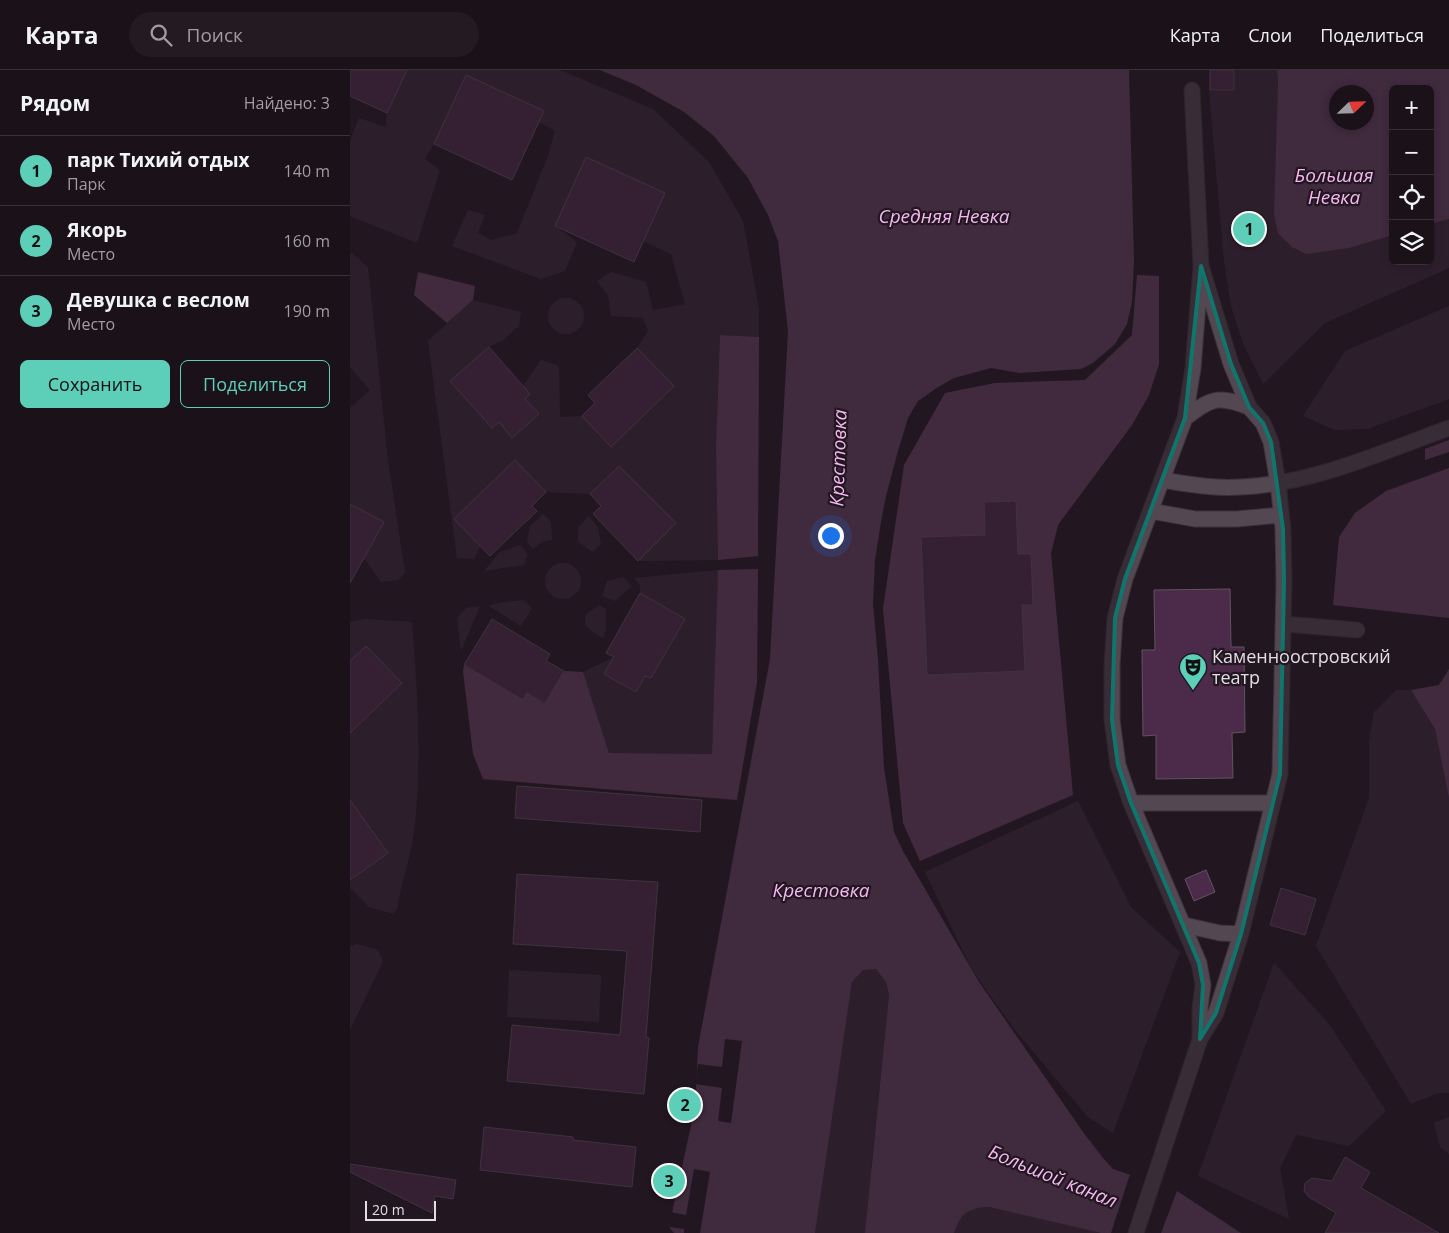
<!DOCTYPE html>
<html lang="ru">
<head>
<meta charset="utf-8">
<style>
  body { margin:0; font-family:"Open Sans",sans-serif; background:#231a22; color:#f1f3f6 }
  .controls { position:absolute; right:15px; top:15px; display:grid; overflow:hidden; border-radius:8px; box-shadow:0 2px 8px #0003 }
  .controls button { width:45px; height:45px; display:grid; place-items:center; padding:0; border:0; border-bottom:1px solid #383138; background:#1a1119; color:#f1f3f6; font:25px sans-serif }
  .compass { position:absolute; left:979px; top:15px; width:45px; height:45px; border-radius:50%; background:#1a1119; box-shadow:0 2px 8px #0003; rotate:67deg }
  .scale { position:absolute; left:15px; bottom:12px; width:71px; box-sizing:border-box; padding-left:5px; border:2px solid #e3dce2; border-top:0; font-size:14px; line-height:18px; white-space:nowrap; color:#e3dce2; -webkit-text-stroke:4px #221721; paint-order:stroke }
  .you { position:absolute; left:480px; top:465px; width:18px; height:18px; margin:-12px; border:4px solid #fff; border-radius:50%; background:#1a73e8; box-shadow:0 0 0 8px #1a73e833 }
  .badge { display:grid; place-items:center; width:32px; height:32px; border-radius:50%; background:#5dceb8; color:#111; font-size:16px; font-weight:700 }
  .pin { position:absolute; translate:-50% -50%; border:2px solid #fff; box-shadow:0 1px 5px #0006 }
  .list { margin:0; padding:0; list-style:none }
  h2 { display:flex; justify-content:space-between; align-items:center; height:65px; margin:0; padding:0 20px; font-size:21px }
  h2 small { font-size:16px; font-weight:400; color:#9f9da2 }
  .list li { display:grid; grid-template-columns:32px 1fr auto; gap:15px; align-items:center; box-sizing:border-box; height:70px; padding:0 20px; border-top:1px solid #383138 }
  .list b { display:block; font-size:19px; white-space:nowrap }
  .list p { margin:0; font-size:16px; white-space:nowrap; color:#9f9da2 }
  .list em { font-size:16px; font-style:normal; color:#9f9da2 }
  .actions { display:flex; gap:10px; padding:15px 20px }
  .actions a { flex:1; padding:11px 0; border:1px solid #5dceb8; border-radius:8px; text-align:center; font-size:18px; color:#5dceb8 }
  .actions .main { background:#5dceb8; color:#111 }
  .icon { flex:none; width:28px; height:28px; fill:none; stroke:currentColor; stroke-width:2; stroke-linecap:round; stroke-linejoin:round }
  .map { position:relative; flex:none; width:1099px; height:1163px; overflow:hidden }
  header { display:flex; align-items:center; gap:30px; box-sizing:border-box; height:70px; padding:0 25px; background:#1a1119; border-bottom:1px solid #383138 }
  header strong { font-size:24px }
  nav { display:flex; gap:28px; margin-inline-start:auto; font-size:18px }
  .search { width:350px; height:45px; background:#231a22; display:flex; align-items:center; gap:12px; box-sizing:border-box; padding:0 18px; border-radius:28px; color:#9f9da2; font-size:19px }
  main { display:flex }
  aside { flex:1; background:#1a1119 }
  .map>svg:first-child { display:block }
  .green { fill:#3b273a }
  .forest { fill:#664263 }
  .water { fill:#644062; fill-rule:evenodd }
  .pier { fill:#221721 }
  .building { fill:#4c2a4a; stroke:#60545f }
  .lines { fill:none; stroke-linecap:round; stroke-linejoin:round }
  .minor-casing { stroke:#3b343a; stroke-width:17 }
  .minor { stroke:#534752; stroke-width:15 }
  .marked { fill:none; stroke:#0f766e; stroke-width:4; stroke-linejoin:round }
  .labels { text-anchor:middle; stroke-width:4.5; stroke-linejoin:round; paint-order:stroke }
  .poi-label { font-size:18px; fill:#e3dce2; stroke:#221721; text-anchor:start }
  .water-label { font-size:19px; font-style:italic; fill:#f4b7f0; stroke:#221721 }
</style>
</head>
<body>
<header>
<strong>Карта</strong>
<div class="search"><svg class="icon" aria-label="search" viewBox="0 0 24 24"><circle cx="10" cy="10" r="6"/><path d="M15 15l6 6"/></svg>Поиск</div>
<nav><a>Карта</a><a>Слои</a><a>Поделиться</a></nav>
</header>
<main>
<aside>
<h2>Рядом<small>Найдено: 3</small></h2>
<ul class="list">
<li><span class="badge">1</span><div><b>парк Тихий отдых</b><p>Парк</p></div><em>140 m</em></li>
<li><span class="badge">2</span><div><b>Якорь</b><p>Место</p></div><em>160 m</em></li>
<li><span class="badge">3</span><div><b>Девушка с веслом</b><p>Место</p></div><em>190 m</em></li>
</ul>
<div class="actions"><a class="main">Сохранить</a><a>Поделиться</a></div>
</aside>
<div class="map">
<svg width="1099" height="1163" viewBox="0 0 1099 1163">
  <rect width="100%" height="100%" fill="#221721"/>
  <path class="green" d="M57,0H210L303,39L359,92L393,151L409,239V267L370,265L366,378L368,490L288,491L326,453L280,407L276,412L264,401L240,424L196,422L151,404L104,449L130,476L124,489L107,488L78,271L123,230L171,242L169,256L153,270L139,277L100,311L142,358L149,352L162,368L189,344L175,329L180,324L173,316L191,290L209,296L210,347L232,346L256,371L323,316L287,278L298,261L293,248L261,246L258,226L247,211L261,202L296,212L303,240L335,234L321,184L293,171L314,123L236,87L205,156L227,172L215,201L191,209L102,176L118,140L135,145L128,163L141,170L167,163L198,86L205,61L189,52L194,41L116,5L84,74L75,89L90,100L67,173L0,146V71L9,48L36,57L37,43Z
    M859,0L860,21H885V0H927L928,9L924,144L999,178L1043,165V191H1080V154L1099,149V198L975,253L913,314L894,276L881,236L874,191L859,21Z
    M0,183L3,184L18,197L38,391L55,503L48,510L31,512L14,488L33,452L0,434V338L20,320L0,297Z
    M198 246a18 18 0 1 1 36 0a18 18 0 1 1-36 0Z
    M1099,236V329L1017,359L985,360L953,346L995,281Z
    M193,444L201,452L202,470L192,472L183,479L177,472L180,456Z
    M239,446L248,458L251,474L243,482L228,472V457Z
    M170,475L178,484L174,495L134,501L150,482Z
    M195 511a18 18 0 1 1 36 0a18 18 0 1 1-36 0Z
    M368,500L362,684L259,683L233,602L264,587L255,604L286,622L295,606L301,608L335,549L290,523V516L284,508Z
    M273,507L282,516L265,531L252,526L257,511Z
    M173,530L182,538L171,556L139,536L148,533Z
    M249,535L256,539V559L253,568L244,563L235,555V545Z
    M130,536L111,581L107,548L116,538Z
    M15,549L62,552C67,619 72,686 65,753C63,782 51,811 47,839L43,844L19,837L0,818V810L38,783L0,730V655L4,659L52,613L16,576L0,591V552Z
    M1046,620H1061L1085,659L1099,728V1023H1088L1061,1034L966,876L1019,728V671L1024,642Z
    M728,731L781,837L830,882L763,1063L738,1047L665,960L622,900L575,802Z
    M7,874L28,880L33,891L0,960V876Z
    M924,893L979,954L1036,1041L999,1076L946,1065L930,1098L939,1149L848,1106Z
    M526,899L536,912L539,925L521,1099L624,1138L639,1137L751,1163H465L502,912L513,900Z
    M159,900L251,905L249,952L157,947Z
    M1099,1047V1084L1090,1077L1084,1053Z"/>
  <path class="forest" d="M68,202L125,216L123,230L97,253L64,225Z
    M787,205L809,206V294L799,325L782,355L708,455L701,483L723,725L570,791L553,753L533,539L554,395L595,323L645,313L735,310L782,265Z
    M370,265L409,267L408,486L368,490L366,378Z
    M1099,370V382L1075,390V379Z
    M1099,398V548L983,535L989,467L1005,443L1036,421Z
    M408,499L407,612L387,730L133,709L123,684L113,601L114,595L173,630L177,623L194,634L214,601L233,602L259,683L362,684L368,500Z
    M1099,599V728L1085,659L1061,620L1089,615Z"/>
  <path class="water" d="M250,0H779L784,191L782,232L777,254L765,274L743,293L731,299L670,303L641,298L604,308L585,319L568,331L558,348L548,381L536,426L531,452L525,490L523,534L528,590L534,698L544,762L553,781L629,912L733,1062L753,1088L763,1099L827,1121L891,1163H751L639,1137C617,1138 611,1143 604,1163H515L539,925L536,912L526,899L513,900L502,912L465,1163H324L319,1157L345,1037L348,977L420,589L438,261L428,171L418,145L398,108L364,66L334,42L286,15Z
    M927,0H1099V149L1080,154V19H1043V165L999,178L956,184L942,177L928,163L924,144L928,9ZM1016,22V52H986V22Z"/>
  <path class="pier" d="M375,969L392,971L381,1053L368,1051L372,1018L345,1014L348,994L372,997Z
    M344,1099L360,1102L350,1163H334V1159L319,1157L321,1142L336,1145Z
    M780,1104L827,1121L811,1163H761Z"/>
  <path class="building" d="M0,0H57L37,43L0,26Z
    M860,0H884V20H860Z
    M116,5L194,41L162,110L84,74Z
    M236,87L315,123L284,192L205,156Z
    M139,277L180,324L175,329L189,344L162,368L149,352L142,358L100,311Z
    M287,278L324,316L261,377L232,346L245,333L238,325Z
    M165,390L196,422L182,436L187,441L140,486L104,449Z
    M269,396L326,453L288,491L243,444L251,436L240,424Z
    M666,431L668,484H681L683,535H672L675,601L577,605L571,467L635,465L634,432Z
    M0,434L34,452L0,513Z
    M880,519L881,577H894L895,662L882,663L883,708L806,709V665L793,666L792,580H805L804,520Z
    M290,523L335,549L301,608L295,606L286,622L254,604L264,587L256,583Z
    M142,549L200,584L196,591L214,601L195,634L177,623L173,630L114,595Z
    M16,576L52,613L0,663V591Z
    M167,716L352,730L350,762L165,748Z
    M0,730L38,783L0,810Z
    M856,800L865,822L844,831L835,809Z
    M167,804L308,812L296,967L299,968L294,1024L157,1011L162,955L270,965L277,881L163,874Z
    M931,818L966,829L955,865L920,855Z
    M134,1057L223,1067V1070L286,1077L282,1117L130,1100Z
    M995,1087L1020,1102L1011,1118L1089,1163H975L986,1143L959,1127L954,1121L955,1113L962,1108L982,1111Z
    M0,1094L106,1110L103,1129L85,1126L82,1143L0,1102Z"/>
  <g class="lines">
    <g class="minor-casing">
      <path id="minor" d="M842,20L851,196L843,298L835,348L775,509L765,548L762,595V650L768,695L781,733L849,893L853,915L850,938V969
        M835,348C862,328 867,325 899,337
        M812,410C838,414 864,419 891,417C963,414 1032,382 1099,358
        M801,441L845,449H887L931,445
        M934,554L1007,560
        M781,733H923
        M834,855L870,863L891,864
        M786,1163L850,969L866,943L891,864L930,704L934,512L933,459L928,413L921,372L913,353L899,337L881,294L851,196"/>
    </g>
    <use href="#minor" class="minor"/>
  </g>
  <path d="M0 0H1099V1163H0ZM851,196L881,294L899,337L913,353L921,372L933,459L934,512L930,704L891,864L866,943L850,969L853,915L849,893L781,733L768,695L762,650L765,548L775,509L835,348Z" fill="#221721" fill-opacity=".55" fill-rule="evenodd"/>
  <path class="marked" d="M851,196L881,294L899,337L913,353L921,372L933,459L934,512L930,704L891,864L866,943L850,969L853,915L849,893L781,733L768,695L762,650L765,548L775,509L835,348Z"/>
  <defs>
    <g id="theatre-pin" transform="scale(1.4375)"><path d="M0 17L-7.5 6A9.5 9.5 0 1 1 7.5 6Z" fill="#5dceb8" stroke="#221721"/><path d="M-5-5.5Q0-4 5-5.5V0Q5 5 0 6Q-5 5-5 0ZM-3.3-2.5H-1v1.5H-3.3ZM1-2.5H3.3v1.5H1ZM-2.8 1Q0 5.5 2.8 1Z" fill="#111"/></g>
  </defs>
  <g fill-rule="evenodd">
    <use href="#theatre-pin" x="843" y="597"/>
  </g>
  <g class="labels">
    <g class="poi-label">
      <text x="862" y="593">Каменноостровский<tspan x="862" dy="21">театр</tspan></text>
    </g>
    <g class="water-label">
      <text x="984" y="112">Большая<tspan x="984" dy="22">Невка</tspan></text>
      <text x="594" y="153">Средняя Невка</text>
      <text transform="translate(488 388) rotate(-88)" y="7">Крестовка</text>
      <text x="471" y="827">Крестовка</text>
      <text transform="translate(703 1106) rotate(22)" y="7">Большой канал</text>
    </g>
  </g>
</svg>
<div class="controls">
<button>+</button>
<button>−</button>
<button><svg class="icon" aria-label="locate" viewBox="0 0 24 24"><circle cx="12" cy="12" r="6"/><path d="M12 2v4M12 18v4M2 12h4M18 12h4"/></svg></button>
<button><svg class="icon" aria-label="layers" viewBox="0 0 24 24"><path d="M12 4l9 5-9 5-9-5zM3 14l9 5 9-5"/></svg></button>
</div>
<svg class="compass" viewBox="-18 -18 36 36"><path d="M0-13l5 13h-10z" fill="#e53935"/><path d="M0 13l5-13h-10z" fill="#9f9da2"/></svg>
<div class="scale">20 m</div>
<div class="you"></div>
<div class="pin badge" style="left:899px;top:159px">1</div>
<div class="pin badge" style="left:335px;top:1035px">2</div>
<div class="pin badge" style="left:319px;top:1111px">3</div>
</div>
</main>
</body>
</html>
